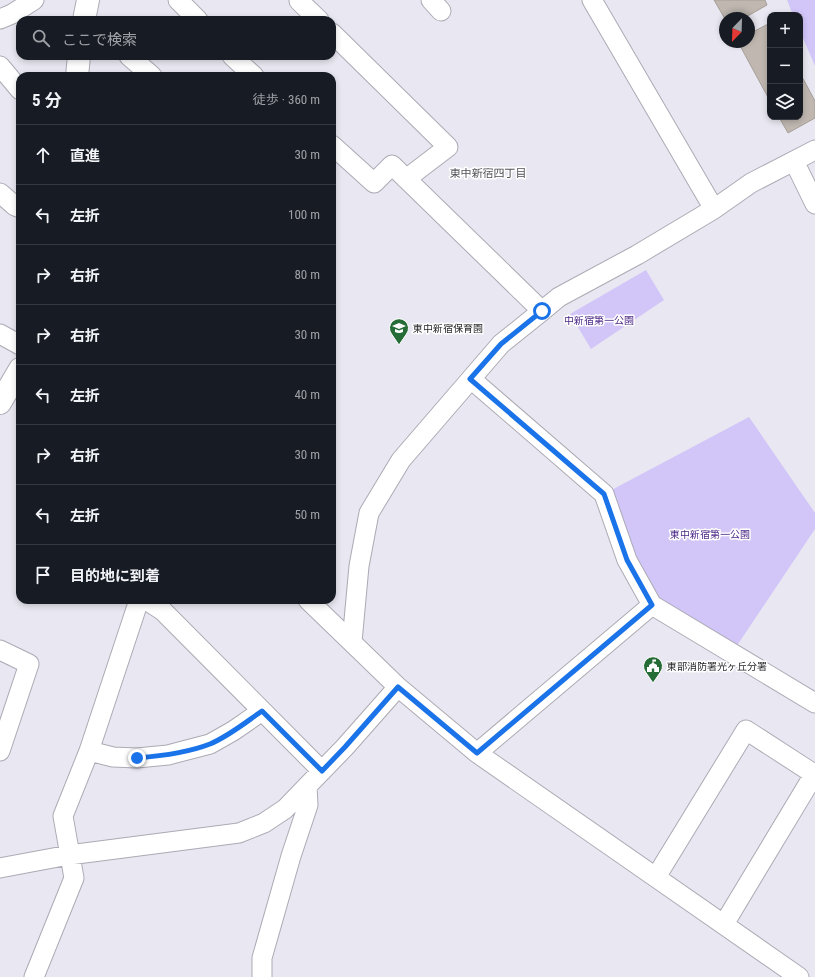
<!DOCTYPE html>
<html lang="ja">
<head>
<meta charset="utf-8">
<style>
  body { margin:0; font-family:"Roboto Condensed","Noto Sans JP",sans-serif; background:#20242c; color:#f1f3f6 }
  .controls { position:absolute; right:12px; top:12px; display:grid; overflow:hidden; border-radius:8px; box-shadow:0 2px 6px #0003 }
  .controls button { width:36px; height:36px; display:grid; place-items:center; padding:0; border:0; border-bottom:1px solid #363941; background:#171b24; color:#f1f3f6; font:20px sans-serif }
  .compass { position:absolute; left:719px; top:12px; width:36px; height:36px; border-radius:50%; background:#171b24; box-shadow:0 2px 6px #0003; rotate:203deg }
  .stop { position:absolute; width:12px; height:12px; margin:-9px; border:3px solid #1a73e8; border-radius:50%; background:#fff }
  .stop.end { background:#1a73e8; border-color:#fff; box-shadow:0 1px 4px #0008 }
  .list { margin:0; padding:0; list-style:none }
  h2 { display:flex; justify-content:space-between; align-items:center; height:52px; margin:0; padding:0 16px; font-size:17px }
  h2 small { font-size:13px; font-weight:400; color:#9ea1a6 }
  .list li { display:grid; grid-template-columns:26px 1fr auto; gap:12px; align-items:center; box-sizing:border-box; height:60px; padding:0 16px; border-top:1px solid #363941 }
  .list b { display:block; font-size:15px; white-space:nowrap }
  .list em { font-size:13px; font-style:normal; color:#9ea1a6 }
  .icon { flex:none; width:22px; height:22px; fill:none; stroke:currentColor; stroke-width:2; stroke-linecap:round; stroke-linejoin:round }
  .map { position:relative; flex:none; width:815px; height:977px; overflow:hidden }
  .search { position:absolute; background:#171b24; box-shadow:0 2px 6px #0003; left:16px; top:16px; width:320px; height:44px; display:flex; align-items:center; gap:10px; box-sizing:border-box; padding:0 14px; border-radius:12px; color:#9ea1a6; font-size:15px }
  .panel { position:absolute; background:#171b24; box-shadow:0 2px 6px #0003; left:16px; top:72px; width:320px; height:532px; border-radius:12px }
  .map>svg:first-child { display:block }
  .green { fill:#d2c6f9 }
  .building { fill:#bfb7b0; stroke:#a69f98 }
  .lines { fill:none; stroke-linecap:round; stroke-linejoin:round }
  .street-casing { stroke:#acaab4; stroke-width:21 }
  .secondary-casing { stroke:#acaab4; stroke-width:24 }
  .street { stroke:#fff; stroke-width:19 }
  .secondary { stroke:#fff; stroke-width:22 }
  .route { stroke:#1a73e8; stroke-width:5 }
  .labels { text-anchor:middle; stroke-width:3; stroke-linejoin:round; paint-order:stroke }
  .park-label { font-size:10px; fill:#4b2887; stroke:#fff }
  .poi-label { font-size:10px; fill:#28272b; stroke:#fff; text-anchor:start }
  .neighbourhood-label { font-size:11px; fill:#525159; stroke:#fff }
</style>
</head>
<body>
<div class="map">
<svg width="815" height="977" viewBox="0 0 815 977">
  <rect width="100%" height="100%" fill="#e9e7f1"/>
  <path class="green" d="M787,0H815V66L800,31V15H793Z
    M646,270L664,300L591,349L570,314Z
    M749,417L815,513V529L732,653L652,605L604,494Z"/>
  <path class="building" d="M714,0H765L767,5L744,18L725,19Z
    M770,23V101L738,42H749V34Z
    M800,73L815,101V118L788,133L779,117H800Z"/>
  <g class="lines">
    <g class="street-casing">
      <path id="street" d="M178,0L198,20
        M431,0L441,11
        M299,1L319,20
        M0,19L12,14L34,0
        M332,33L448,147L406,179
        M129,56L152,76
        M232,56L254,76
        M0,66L20,90
        M332,145L374,183L392,165L542,311
        M794,161L815,204
        M0,193L15,206L20,208
        M714,209L751,183L815,150
        M0,334L20,345
        M471,379L604,494L627,560L652,605L815,703
        M146,600L163,611L322,771
        M308,600L398,687L477,753L799,977
        M352,642L359,566L369,513L401,460L501,344L542,311L559,297L637,255L714,209L592,0
        M0,650L29,664L0,751
        M89,751L113,757L137,758L168,755L210,744L233,731L262,711
        M477,753L652,605
        M0,868L69,855L239,833L264,823L285,809L345,747L398,687
        M656,877L746,730L814,774
        M724,924L815,773
        M34,977L74,878L63,816L89,751L139,600
        M262,977V958L291,856L308,805L307,786"/>
    </g>
    <g class="secondary-casing">
      <path id="secondary" d="M84,20L88,0
        M77,76L79,56
        M0,403L20,369"/>
    </g>
    <use href="#street" class="street"/>
    <use href="#secondary" class="secondary"/>
  </g>
  <g class="lines">
    <path class="route" d="M137,758C162,756 187,753 210,744C229,736 246,722 262,711L322,771L345,747L398,687L477,753L652,605L627,560L604,494L470,379L501,344L542,311"/>
  </g>
  <defs>
    <g id="school-pin" transform="scale(1)"><path d="M0 17L-7.5 6A9.5 9.5 0 1 1 7.5 6Z" fill="#266c37" stroke="#fff"/><path d="M0-5L7-2L0 1L-7-2ZM-4 1L0 2.5L4 1V4Q0 6-4 4Z" fill="#fff"/></g>
    <g id="civic-pin" transform="scale(1)"><path d="M0 17L-7.5 6A9.5 9.5 0 1 1 7.5 6Z" fill="#266c37" stroke="#fff"/><path d="M-.6-6.5H3V-4.5H.6V-3L4-1V1h2V6H-6V1h2V-1L-.6-3ZM-1.2 2.5V6h2.4V2.5Z" fill="#fff"/></g>
  </defs>
  <g fill-rule="evenodd">
    <use href="#school-pin" x="399" y="328"/>
    <use href="#civic-pin" x="653" y="666"/>
  </g>
  <g class="labels">
    <g class="park-label">
      <text x="599" y="324">中新宿第一公園</text>
      <text x="710" y="538">東中新宿第一公園</text>
    </g>
    <g class="poi-label">
      <text x="413" y="332">東中新宿保育園</text>
      <text x="667" y="670">東部消防署光ヶ丘分署</text>
    </g>
    <g class="neighbourhood-label">
      <text x="488" y="177">東中新宿四丁目</text>
    </g>
  </g>
</svg>
<div class="controls">
<button>+</button>
<button>−</button>
<button><svg class="icon" aria-label="layers" viewBox="0 0 24 24"><path d="M12 4l9 5-9 5-9-5zM3 14l9 5 9-5"/></svg></button>
</div>
<svg class="compass" viewBox="-18 -18 36 36"><path d="M0-13l5 13h-10z" fill="#e53935"/><path d="M0 13l5-13h-10z" fill="#9ea1a6"/></svg>
<div class="stop" style="left:542px;top:311px"></div>
<div class="stop end" style="left:137px;top:758px"></div>
<div class="search"><svg class="icon" aria-label="search" viewBox="0 0 24 24"><circle cx="10" cy="10" r="6"/><path d="M15 15l6 6"/></svg>ここで検索</div>
<section class="panel">
<h2>5 分<small>徒歩 · 360 m</small></h2>
<ul class="list">
<li><svg class="icon" aria-label="ahead" viewBox="0 0 24 24"><path d="M12 20V5M6 11l6-6 6 6"/></svg><div><b>直進</b></div><em>30 m</em></li>
<li><svg class="icon" aria-label="left" viewBox="0 0 24 24"><path d="M17 20v-9H6M10 6l-5 5 5 5"/></svg><div><b>左折</b></div><em>100 m</em></li>
<li><svg class="icon" aria-label="right" viewBox="0 0 24 24"><path d="M7 20v-9h11M14 6l5 5-5 5"/></svg><div><b>右折</b></div><em>80 m</em></li>
<li><svg class="icon" aria-label="right" viewBox="0 0 24 24"><path d="M7 20v-9h11M14 6l5 5-5 5"/></svg><div><b>右折</b></div><em>30 m</em></li>
<li><svg class="icon" aria-label="left" viewBox="0 0 24 24"><path d="M17 20v-9H6M10 6l-5 5 5 5"/></svg><div><b>左折</b></div><em>40 m</em></li>
<li><svg class="icon" aria-label="right" viewBox="0 0 24 24"><path d="M7 20v-9h11M14 6l5 5-5 5"/></svg><div><b>右折</b></div><em>30 m</em></li>
<li><svg class="icon" aria-label="left" viewBox="0 0 24 24"><path d="M17 20v-9H6M10 6l-5 5 5 5"/></svg><div><b>左折</b></div><em>50 m</em></li>
<li><svg class="icon" aria-label="arrive" viewBox="0 0 24 24"><path d="M6 21V4h12l-3 4 3 4H6"/></svg><div><b>目的地に到着</b></div></li>
</ul>
</section>
</div>
</body>
</html>
